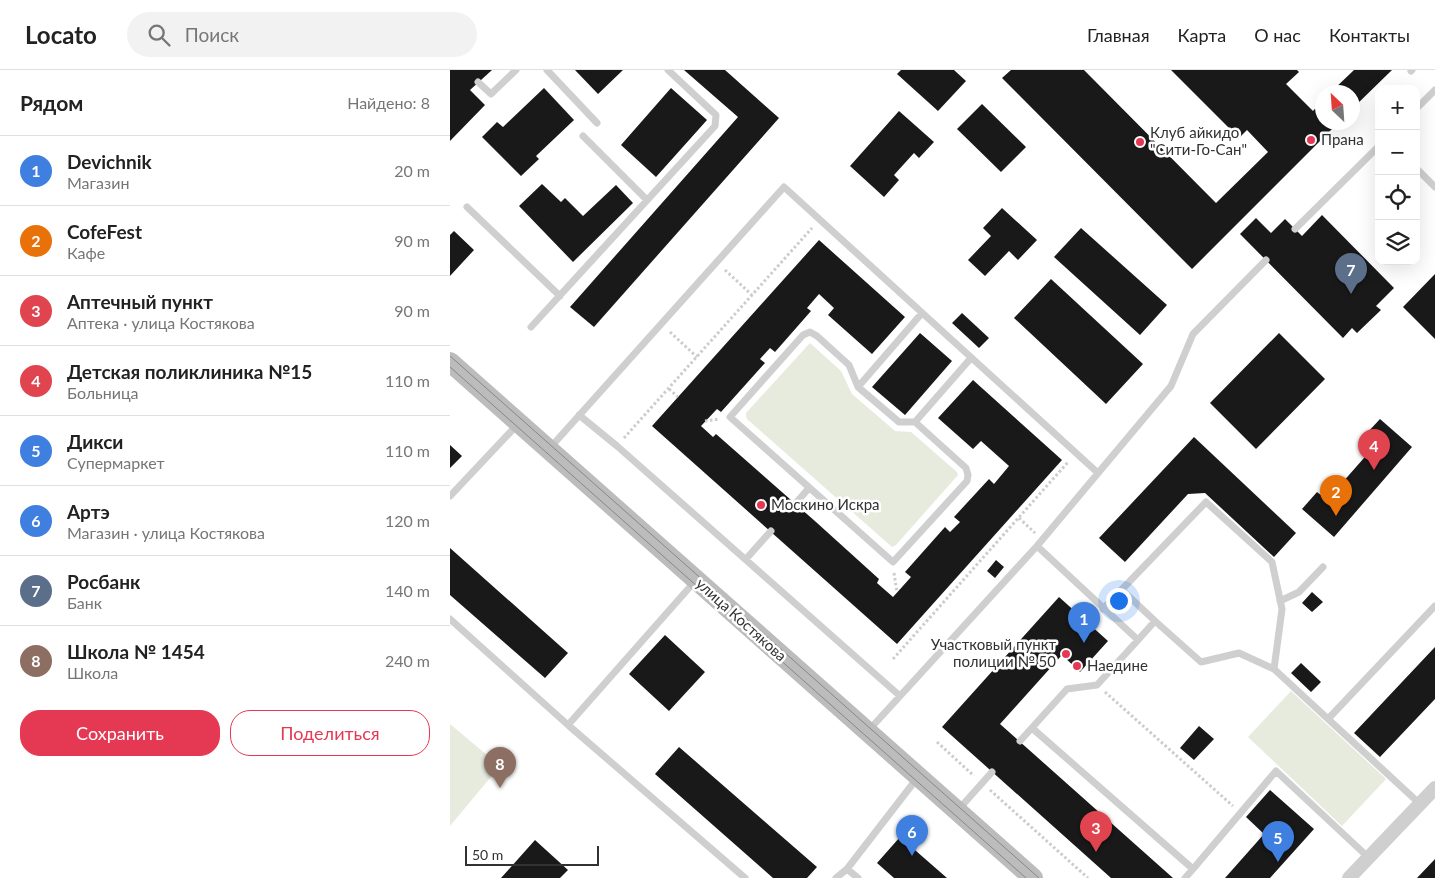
<!DOCTYPE html>
<html lang="ru">
<head>
<meta charset="utf-8">
<style>
  body { margin:0; font-family:Lato,sans-serif; background:#f2f2f2; color:#222 }
  .controls { position:absolute; right:15px; top:15px; display:grid; overflow:hidden; border-radius:10px; box-shadow:0 5px 20px #0002 }
  .controls button { width:45px; height:45px; display:grid; place-items:center; padding:0; border:0; border-bottom:1px solid #e0e0e0; background:#fff; color:#222; font:25px sans-serif }
  .compass { position:absolute; left:865px; top:15px; width:45px; height:45px; border-radius:50%; background:#fff; box-shadow:0 5px 20px #0002; rotate:335deg }
  .scale { position:absolute; left:15px; bottom:12px; width:134px; box-sizing:border-box; padding-left:5px; border:2px solid #323232; border-top:0; font-size:14px; line-height:18px; white-space:nowrap; color:#323232; -webkit-text-stroke:4px #fff; paint-order:stroke }
  .you { position:absolute; left:668px; top:530px; width:18px; height:18px; margin:-12px; border:4px solid #fff; border-radius:50%; background:#1a73e8; box-shadow:0 0 0 8px #1a73e833 }
  .badge { display:grid; place-items:center; width:32px; height:32px; border-radius:50%; background:#e53853; color:#fff; font-size:16px; font-weight:700 }
  .pin { position:absolute; translate:-50% -41px; filter:drop-shadow(0 1px 2px #0008) }
  .pin::after { content:''; position:absolute; top:26px; width:18px; height:15px; background:inherit; clip-path:polygon(0 0,100% 0,50% 100%) }
  .list { margin:0; padding:0; list-style:none }
  h2 { display:flex; justify-content:space-between; align-items:center; height:65px; margin:0; padding:0 20px; font-size:21px }
  h2 small { font-size:16px; font-weight:400; color:#767676 }
  .list li { display:grid; grid-template-columns:32px 1fr auto; gap:15px; align-items:center; box-sizing:border-box; height:70px; padding:0 20px; border-top:1px solid #e0e0e0 }
  .list b { display:block; font-size:19px; white-space:nowrap }
  .list p { margin:0; font-size:16px; white-space:nowrap; color:#767676 }
  .list em { font-size:16px; font-style:normal; color:#767676 }
  .actions { display:flex; gap:10px; padding:15px 20px }
  .actions a { flex:1; padding:11px 0; border:1px solid #e53853; border-radius:20px; text-align:center; font-size:18px; color:#e53853 }
  .actions .main { background:#e53853; color:#fff }
  .icon { flex:none; width:28px; height:28px; fill:none; stroke:currentColor; stroke-width:2; stroke-linecap:round; stroke-linejoin:round }
  .map { position:relative; flex:none; width:985px; height:808px; overflow:hidden }
  header { display:flex; align-items:center; gap:30px; box-sizing:border-box; height:70px; padding:0 25px; background:#fff; border-bottom:1px solid #e0e0e0 }
  header strong { font-size:24px }
  nav { display:flex; gap:28px; margin-inline-start:auto; font-size:18px }
  .search { width:350px; height:45px; background:#f2f2f2; display:flex; align-items:center; gap:12px; box-sizing:border-box; padding:0 18px; border-radius:28px; color:#767676; font-size:19px }
  main { display:flex }
  aside { flex:1; background:#fff }
  .map>svg:first-child { display:block }
  .green { fill:#e6ebde }
  .building { fill:#191919 }
  .lines { fill:none; stroke-linecap:round; stroke-linejoin:round }
  .path { stroke:#ccc; stroke-width:3; stroke-dasharray:2.5 2.5; stroke-linecap:butt }
  .lane { stroke:#cfcfcf; stroke-width:7 }
  .street { stroke:#cfcfcf; stroke-width:14 }
  .secondary { stroke:#bcbcbc; stroke-width:20 }
  .tram { stroke:#878787; stroke-width:1 }
  .poi-dot { fill:#e53853; stroke:#fff; stroke-width:2 }
  .labels { text-anchor:middle; stroke-width:5; stroke-linejoin:round; paint-order:stroke }
  .poi-label { font-size:15px; fill:#323232; stroke:#fff; text-anchor:start }
  .street-label { font-size:15px; fill:#323232; stroke:#fff }
</style>
</head>
<body>
<header>
<strong>Locato</strong>
<div class="search"><svg class="icon" aria-label="search" viewBox="0 0 24 24"><circle cx="10" cy="10" r="6"/><path d="M15 15l6 6"/></svg>Поиск</div>
<nav><a>Главная</a><a>Карта</a><a>О нас</a><a>Контакты</a></nav>
</header>
<main>
<aside>
<h2>Рядом<small>Найдено: 8</small></h2>
<ul class="list">
<li><span class="badge" style="background:#3f7fe0">1</span><div><b>Devichnik</b><p>Магазин</p></div><em>20 m</em></li>
<li><span class="badge" style="background:#e8710a">2</span><div><b>CofeFest</b><p>Кафе</p></div><em>90 m</em></li>
<li><span class="badge" style="background:#e0444e">3</span><div><b>Аптечный пункт</b><p>Аптека · улица Костякова</p></div><em>90 m</em></li>
<li><span class="badge" style="background:#e0444e">4</span><div><b>Детская поликлиника №15</b><p>Больница</p></div><em>110 m</em></li>
<li><span class="badge" style="background:#3f7fe0">5</span><div><b>Дикси</b><p>Супермаркет</p></div><em>110 m</em></li>
<li><span class="badge" style="background:#3f7fe0">6</span><div><b>Артэ</b><p>Магазин · улица Костякова</p></div><em>120 m</em></li>
<li><span class="badge" style="background:#5c6f8a">7</span><div><b>Росбанк</b><p>Банк</p></div><em>140 m</em></li>
<li><span class="badge" style="background:#8d6e63">8</span><div><b>Школа № 1454</b><p>Школа</p></div><em>240 m</em></li>
</ul>
<div class="actions"><a class="main">Сохранить</a><a>Поделиться</a></div>
</aside>
<div class="map">
<svg width="985" height="808" viewBox="0 0 985 808">
  <rect width="100%" height="100%" fill="#fff"/>
  <path class="green" d="M360,273L391,301L402,324L445,361L461,362L507,402L508,405L446,475L442,477L297,349L296,346V343Z
    M841,621L936,709L892,756L798,667Z
    M0,654L50,696L0,756Z"/>
  <path class="building" d="M0,0H42L20,20L35,35L0,71Z
    M125,0H173L148,24Z
    M234,0H275L329,48L144,257L120,237L288,47Z
    M451,0H504L516,11L488,41L447,4Z
    M561,0H634L766,133L818,82L797,60L789,68L721,0H847L849,2L836,14L863,41L872,31V52H889L742,199L552,8Z
    M904,0H942L902,39V22H881Z
    M94,18L124,50L86,86L89,89L71,106L32,67L47,52L53,57Z
    M221,18L257,50L206,107L171,75Z
    M532,34L576,77L551,102L507,59Z
    M449,41L484,72L469,88L464,83L444,105L449,110L434,127L400,96Z
    M92,114L111,132L115,128L133,146L166,115L183,133L123,192L69,136Z
    M552,138L587,170L568,190L559,181L535,206L518,190L541,166L533,158Z
    M872,145L944,218L926,236L931,240L907,263L902,258L893,268L790,164L806,148L821,163L835,149L852,166Z
    M631,158L717,235L690,265L604,187Z
    M4,161L24,180L0,206V165Z
    M369,170L455,247L422,284L378,245L384,238L369,224L357,238L361,241L325,282L320,278L310,289L315,293L271,342L267,339L251,356L263,367L266,364L366,452L429,509L427,513L443,527L461,507L455,502L495,457L500,462L510,452L504,447L539,409L544,414L559,396L531,371L523,379L488,348L523,310L612,390L447,574L202,356Z
    M985,204V269L953,237Z
    M601,209L693,294L656,334L564,248Z
    M512,243L539,268L529,278L502,253Z
    M470,263L502,291L455,345L422,317Z
    M829,263L875,309L806,379L760,333Z
    M930,349L962,377L884,467L852,439L867,422L877,430L928,372L917,363Z
    M744,367L846,463L824,487L755,423L738,424L675,492L649,468Z
    M0,375L12,386L0,398Z
    M0,478L118,583L95,608L0,525Z
    M546,490L554,497L545,508L537,501Z
    M862,522L873,532L862,542L852,533Z
    M609,527L658,571L630,602L612,585L550,654L723,808H661L492,657Z
    M215,565L255,602L219,641L179,604Z
    M985,577V629L930,687L904,663Z
    M851,593L871,612L861,622L841,603Z
    M749,656L764,669L744,690L730,678Z
    M229,677L367,797L357,808H323L205,704Z
    M820,720L864,759L820,808H775L814,764L796,747Z
    M450,767L497,808H444L427,793Z
    M85,770L118,800L110,808H51Z
    M985,789V808H967Z"/>
  <g class="lines">
    <path class="path" d="M275,200L302,225
      M220,262L247,287
      M219,319L228,327
      M255,351L270,349
      M174,368L362,158
      M569,448L585,463
      M444,503L447,522
      M443,589L619,391
      M655,622L783,736
      M487,672L524,706
      M540,720L638,808"/>
    <path class="lane" d="M97,0L147,53
      M961,1L962,0
      M28,12L41,24L66,0
      M966,39L985,20
      M133,66L197,130
      M966,98L985,117
      M17,137L110,226
      M845,159L929,76
      M81,257L265,56L266,45L218,0
      M408,317L449,352H465L516,398L518,405L517,411L443,492L280,347L353,265L360,262L367,266L399,295L408,317L472,243
      M129,345L167,376L450,626
      M465,352L521,288
      M99,379L334,117L648,403
      M0,426L68,354
      M345,434L359,418
      M296,489L321,461
      M246,510L118,655L295,808
      M672,520L705,551
      M830,531L849,522L873,497
      M653,539L756,432L822,492L832,539L824,599L970,734
      M0,549L118,655
      M688,570L705,551L751,592L789,583L824,599
      M878,649L985,536
      M582,658L743,799L826,701L919,788
      M419,660L587,476L721,316L743,264L816,190
      M570,671L617,619L647,615L688,570L587,476
      M509,739L542,702
      M386,808L397,799
      M408,808L397,799L468,707
      M735,808L743,799"/>
    <path class="street" d="M899,808L985,718"/>
    <path class="secondary" d="M0,292L583,808"/>
    <path class="tram" d="M0,286L589,808
      M0,297L576,808"/>
  </g>
  <g class="poi-dot">
    <circle cx="861" cy="70" r="5"/>
    <circle cx="690" cy="72" r="5"/>
    <circle cx="311" cy="435" r="5"/>
    <circle cx="616" cy="584" r="5"/>
    <circle cx="627" cy="596" r="5"/>
  </g>
  <g class="labels">
    <g class="poi-label">
      <text x="700" y="68">Клуб айкидо<tspan x="700" dy="17">"Сити-Го-Сан"</tspan></text>
      <text x="871" y="75">Прана</text>
      <text x="321" y="440">Москино Искра</text>
      <text x="606" y="580" text-anchor="end">Участковый пункт<tspan x="606" dy="17">полиции № 50</tspan></text>
      <text x="637" y="601">Наедине</text>
    </g>
    <g class="street-label">
      <text transform="translate(291 550) rotate(42)" y="5">улица Костякова</text>
    </g>
  </g>
</svg>
<div class="controls">
<button>+</button>
<button>−</button>
<button><svg class="icon" aria-label="locate" viewBox="0 0 24 24"><circle cx="12" cy="12" r="6"/><path d="M12 2v4M12 18v4M2 12h4M18 12h4"/></svg></button>
<button><svg class="icon" aria-label="layers" viewBox="0 0 24 24"><path d="M12 4l9 5-9 5-9-5zM3 14l9 5 9-5"/></svg></button>
</div>
<svg class="compass" viewBox="-18 -18 36 36"><path d="M0-13l5 13h-10z" fill="#e53935"/><path d="M0 13l5-13h-10z" fill="#767676"/></svg>
<div class="scale">50 m</div>
<div class="you"></div>
<div class="pin badge" style="left:634px;top:573px;background:#3f7fe0">1</div>
<div class="pin badge" style="left:886px;top:446px;background:#e8710a">2</div>
<div class="pin badge" style="left:646px;top:782px;background:#e0444e">3</div>
<div class="pin badge" style="left:924px;top:400px;background:#e0444e">4</div>
<div class="pin badge" style="left:828px;top:792px;background:#3f7fe0">5</div>
<div class="pin badge" style="left:462px;top:786px;background:#3f7fe0">6</div>
<div class="pin badge" style="left:901px;top:224px;background:#5c6f8a">7</div>
<div class="pin badge" style="left:50px;top:718px;background:#8d6e63">8</div>
</div>
</main>
</body>
</html>
